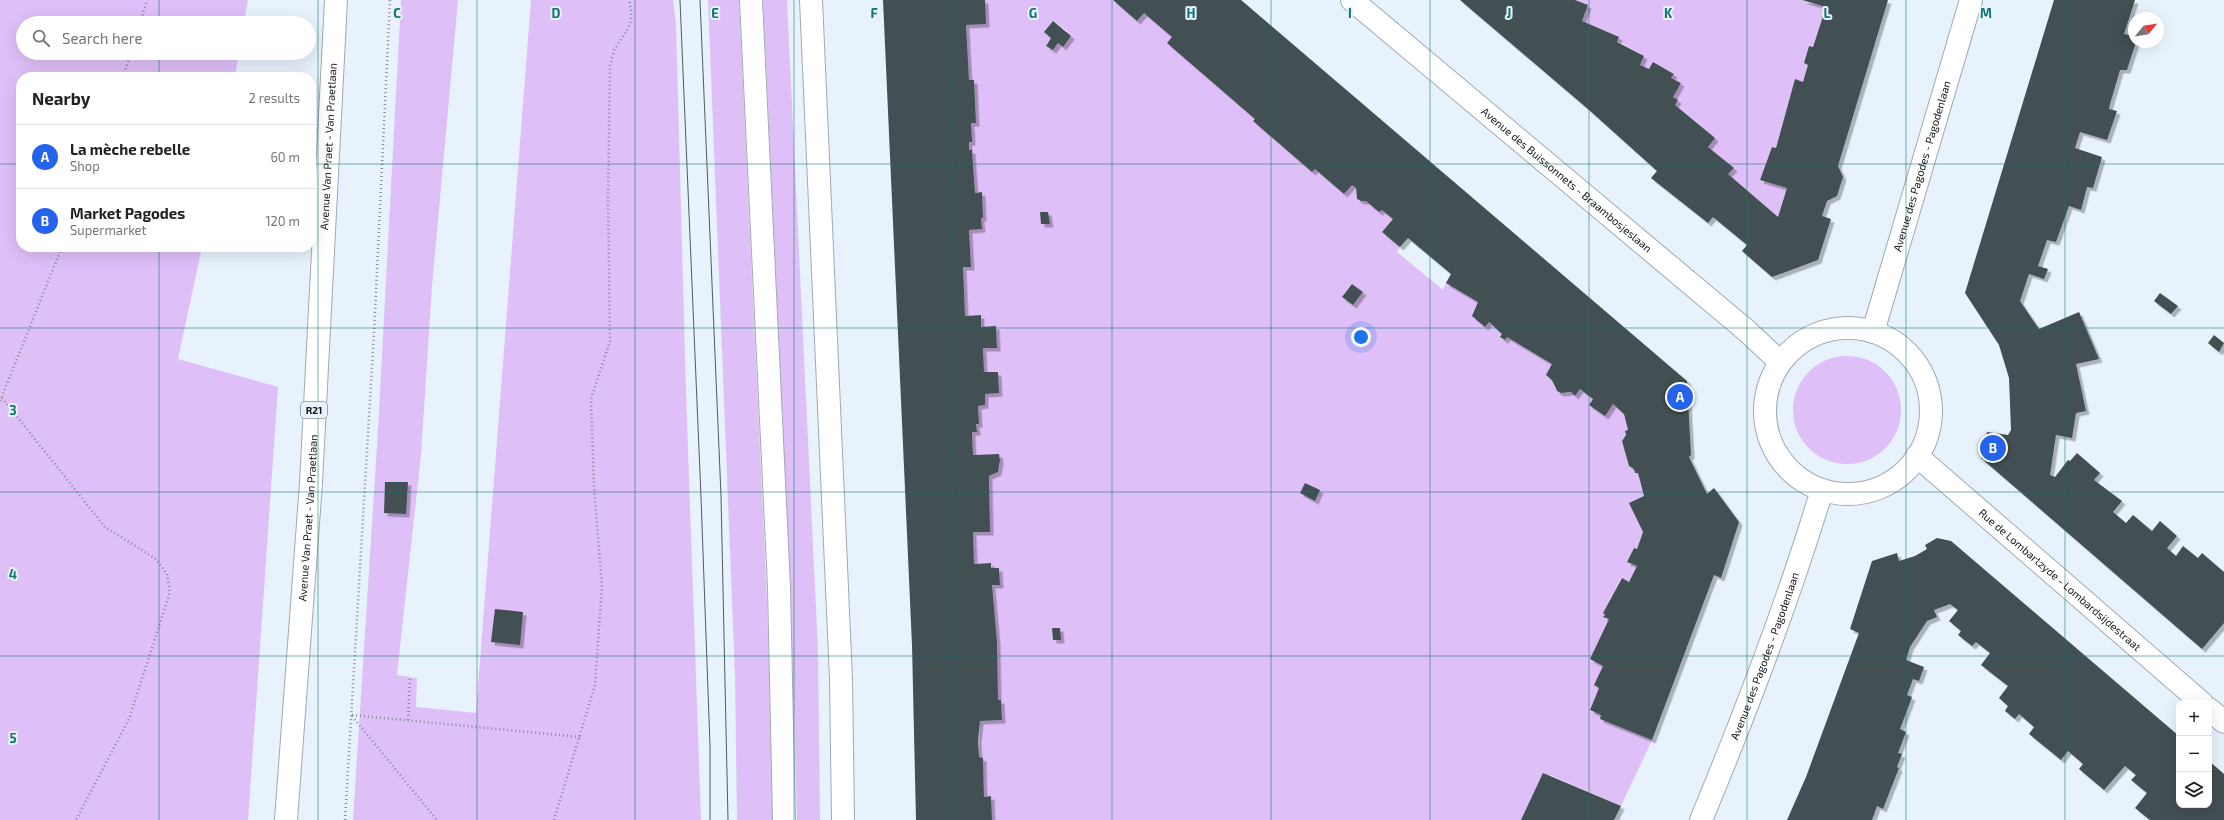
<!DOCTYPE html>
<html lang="en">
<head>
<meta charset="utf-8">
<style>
  body { margin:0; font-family:"Exo 2",sans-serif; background:#f2f2f2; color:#222 }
  .controls { position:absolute; right:12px; bottom:12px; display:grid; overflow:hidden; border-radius:8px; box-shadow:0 4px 16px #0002 }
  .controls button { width:36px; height:36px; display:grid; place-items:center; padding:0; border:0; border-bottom:1px solid #e0e0e0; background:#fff; color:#222; font:20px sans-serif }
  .compass { position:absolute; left:2128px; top:12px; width:36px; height:36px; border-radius:50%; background:#fff; box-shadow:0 4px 16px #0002; rotate:60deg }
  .you { position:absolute; left:1361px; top:337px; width:14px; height:14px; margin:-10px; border:3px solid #fff; border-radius:50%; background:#1a73e8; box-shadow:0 0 0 6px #1a73e833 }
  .badge { display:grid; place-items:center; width:26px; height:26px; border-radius:50%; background:#2563eb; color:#fff; font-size:13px; font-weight:700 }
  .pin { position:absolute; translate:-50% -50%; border:2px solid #fff; box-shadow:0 1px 4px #0006 }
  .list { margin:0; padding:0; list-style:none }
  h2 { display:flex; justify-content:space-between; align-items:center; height:52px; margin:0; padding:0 16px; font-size:17px }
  h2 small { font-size:13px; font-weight:400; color:#767676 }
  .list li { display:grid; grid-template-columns:26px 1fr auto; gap:12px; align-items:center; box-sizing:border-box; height:64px; padding:0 16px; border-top:1px solid #e0e0e0 }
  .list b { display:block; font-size:15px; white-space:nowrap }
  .list p { margin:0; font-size:13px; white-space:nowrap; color:#767676 }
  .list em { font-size:13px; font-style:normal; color:#767676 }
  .icon { flex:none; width:22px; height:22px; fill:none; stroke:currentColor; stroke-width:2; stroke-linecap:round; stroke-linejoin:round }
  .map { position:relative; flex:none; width:2224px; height:820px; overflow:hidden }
  .search { position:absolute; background:#fff; box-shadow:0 4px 16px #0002; left:16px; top:16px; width:300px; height:44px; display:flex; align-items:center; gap:10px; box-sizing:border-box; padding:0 14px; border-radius:22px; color:#767676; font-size:15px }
  .panel { position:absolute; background:#fff; box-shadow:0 4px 16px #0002; left:16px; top:72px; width:300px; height:180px; border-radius:16px }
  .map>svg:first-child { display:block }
  .green { fill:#dfbff8; fill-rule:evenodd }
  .building { fill:#424f52; filter:url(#shadow) }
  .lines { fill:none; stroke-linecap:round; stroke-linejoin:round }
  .minor-casing { stroke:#a0aab3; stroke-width:24 }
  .major-casing { stroke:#a0aab3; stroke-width:24 }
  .path { stroke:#858c93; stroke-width:2.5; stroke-dasharray:1 3; stroke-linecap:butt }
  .minor { stroke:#fff; stroke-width:22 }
  .major { stroke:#fff; stroke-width:22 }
  .tram { stroke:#53585e; stroke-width:1 }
  .grid { fill:none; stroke:#0f766e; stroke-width:1; stroke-opacity:0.55 }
  .labels { text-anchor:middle; stroke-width:4; stroke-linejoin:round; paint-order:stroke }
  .shield { fill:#e8f2fc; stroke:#54595e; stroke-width:1 }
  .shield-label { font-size:10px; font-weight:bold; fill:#14171b }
  .street-label { font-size:11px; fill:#14171b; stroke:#e8f2fc }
  .grid-label { font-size:13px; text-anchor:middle; font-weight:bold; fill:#0f766e; stroke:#e8f2fc; stroke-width:4; stroke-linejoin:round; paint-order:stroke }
</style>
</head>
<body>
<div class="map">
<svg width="2224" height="820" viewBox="0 0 2224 820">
  <defs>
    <filter id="shadow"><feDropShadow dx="3.5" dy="3.5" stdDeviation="0" flood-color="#0004"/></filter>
  </defs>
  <rect width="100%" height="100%" fill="#e8f2fc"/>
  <path class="green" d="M0,0H248L244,23H23V53H239L235,77H21V247H202L178,359L278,387L248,820H0Z
    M401,0H458L432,286L421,455L397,675L417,678L416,707L476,713L531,0H673L676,24L686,392L701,820H353L378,430Z
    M708,0H739L767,601L773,820H737L735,676Z
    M763,0H787L818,651L820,820H797L790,582Z
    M985,0H1113L1137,20L1144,13L1172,37L1255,119L1253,121L1312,172L1315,169L1344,194L1352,185L1356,188L1357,199L1361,201H1366L1379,212L1382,210L1393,219L1382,232L1400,247L1397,252L1443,290L1446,283L1478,302L1475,311L1502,334L1500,337L1505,340L1507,337L1552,364C1552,378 1551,398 1571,392L1575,396L1580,389L1593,399L1589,405L1605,415L1613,404L1624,414L1628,430L1625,431L1626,435L1622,441L1629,466L1634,469L1635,473H1638L1644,496L1630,503L1643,532L1637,549L1634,548L1627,562L1637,566L1629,582L1621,578L1603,613L1605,615L1604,617L1609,619L1590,659L1603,666L1599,688L1590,711L1601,715L1600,719L1652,740L1621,806L1550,775L1521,820H992L991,796L984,797L983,758L979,757L980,721L1002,720L1001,700H998L997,643L992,585H1000L999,568H991V563L974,564L973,532L990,531L989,476L998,472L1000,466L999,454L973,455L972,432L977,431L976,424H979L978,406L985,405V394L999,393L998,372H984L983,348L997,347L996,327H981V315L965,316L963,267H971L969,230L982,229L981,218H983L982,192L975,193L972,150H969V142H972V140L971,123H976L974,80H969L966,25ZM1053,21L1067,31L1063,47L1058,43L1053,50L1046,46L1051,38ZM1352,284L1363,292L1353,305L1342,297Z
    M1575,0H1801L1826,7L1813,47L1809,46L1804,63L1808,65L1803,82L1795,80L1776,148L1772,147L1760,180L1787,188L1778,217L1728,174L1734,168L1708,147L1715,138L1675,105L1678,100L1673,97L1681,83L1671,78L1673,73L1653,62L1649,69L1640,65L1644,56L1582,21L1588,5Z
    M1793 410a54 54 0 1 1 108 0a54 54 0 1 1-108 0Z"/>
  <path class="building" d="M883,0H985L986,24L966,25L969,80H974L976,123H971L972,140V142H969V150H972L975,193L982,192L983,218H981L982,229L969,230L971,267H963L965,316L981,315V327L996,326L997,348H983L984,372H998L999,393L985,394V405L978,406L979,424H976L977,432H972L973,455L999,454L1000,461L998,472L989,476L990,532H973L974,564L991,563V568H999L1000,585H992L997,642L998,700H1001L1002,720L980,721L978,740L979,757L983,758L984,797L991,796L992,820H916L912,645Z
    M1113,0H1241L1687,381L1691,455L1689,457L1707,494L1714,488L1739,522L1721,578L1714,575L1652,740L1600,719L1601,715L1590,710L1599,688L1594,685L1603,666L1590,659L1609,619L1603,617L1605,615L1603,613L1622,578L1629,582L1637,566L1627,562L1634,548L1637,549L1643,532L1629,503L1644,496L1638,473H1635L1634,469L1629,466L1622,441L1626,435L1625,431L1628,430L1624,414L1613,404L1605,416L1589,405L1593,399L1580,389L1575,396L1571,392L1561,393L1557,391L1552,380L1546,375L1552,364L1507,337L1505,340L1500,337L1502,334L1489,322L1485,327L1472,316L1478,302L1446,283L1451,274L1408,238L1400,247L1382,232L1393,219L1382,210L1379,212L1366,201H1361L1357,199L1356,188L1352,185L1344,194L1315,169L1312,172L1253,121L1255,119L1167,43L1172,37L1144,13L1137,21Z
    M1460,0H1575L1588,5L1582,21L1619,37L1617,42L1644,56L1640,65L1649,69L1653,62L1674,74L1671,78L1681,83L1673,97L1678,100L1675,105L1715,138L1708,147L1734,168L1728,174L1778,217L1787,188L1760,180L1772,147L1776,148L1795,79L1803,82L1808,65L1804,63L1809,46L1813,47L1826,7L1802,0H1888L1838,166L1843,177L1837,196L1827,201L1822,216L1831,219L1818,260L1772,277L1742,251L1747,245L1713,217L1708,223L1651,178L1657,171L1588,109Z
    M2054,0H2135L2124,34L2134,36V42H2136L2127,70H2120L2110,104L2109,109L2117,111L2107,140L2080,132L2075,148L2102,157L2093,188L2087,187L2081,210L2069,206L2056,242L2047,240L2038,266L2048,269L2044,279L2029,274L2020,301L2039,329L2079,312L2099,359L2076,364L2086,411L2076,413L2072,438L2056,435L2050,475L2055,477L2068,460L2070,461L2077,453L2100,473L2094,480L2122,501L2113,512L2126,523L2133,515L2152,531L2160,521L2177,536L2167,548L2176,556L2183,546L2198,558L2202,553L2224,572V623L2202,649L1981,458L1987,432L2008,435L2011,430L2009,378L1999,345L1965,293Z
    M1053,21L1071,36L1063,47L1058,43L1053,50L1046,46L1051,38L1044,32Z
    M1040,212H1048L1050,224H1041Z
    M1352,284L1363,292L1353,305L1342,297Z
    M2160,293L2178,306L2171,314L2154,301Z
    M2214,335L2224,343L2219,352L2208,343Z
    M385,482H408L406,514L384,513Z
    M1305,483L1320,490L1315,501L1300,493Z
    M1937,538L1951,541L2179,736V805H2209V761L2224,774V820H2150L2135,808L2147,793L2131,780L2136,775L2125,766L2104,790L2079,769L2083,764L2068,751L2061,760L2029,734L2034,727L2019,714L2015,719L2005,711L2008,706L1999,698L2008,686L1981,665L1990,653L1976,642L1972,646L1958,635L1961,631L1949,621L1958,610L1950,604L1934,610L1937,617L1927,621L1910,647L1906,660L1924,667L1919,681L1913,679L1907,695L1912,697L1900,729L1906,732L1898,753L1902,754L1897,767L1899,768L1883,809L1877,806L1872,820H1787L1806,777L1856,641L1859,633L1850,629L1872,561L1897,553L1899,561L1915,556L1927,549L1925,545Z
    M495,609L523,612L520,645L491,642Z
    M1052,628H1060L1061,640H1053Z
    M1543,773L1621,806L1614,820H1521Z"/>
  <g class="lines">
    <g class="minor-casing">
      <g id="minor">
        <path d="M751,0L779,587L784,820"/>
        <path d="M811,0L841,679L843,820"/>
        <path id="s1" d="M1352,0L1747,331L1780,362"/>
        <circle cx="1848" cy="411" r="83"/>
        <path id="s2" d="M1873,332L1971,0"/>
        <path id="s3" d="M1917,456L2202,703"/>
        <path d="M2209,709L2224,722"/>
        <path id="s4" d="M1701,820C1746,712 1788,602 1822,490"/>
      </g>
    </g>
    <g class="major-casing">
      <g id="major">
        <path id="s5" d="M286,820L311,483L336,0"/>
      </g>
    </g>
    <path class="path" d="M140,23L147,0
      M123,77L131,53
      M2,398L105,527L156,559L167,574L170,592L129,719L76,820
      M0,401L62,247
      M352,715L580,737
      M352,716L437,820
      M408,720L410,677
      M345,820L374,333L390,0
      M554,820L595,685L602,585L594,488L591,399L610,341L608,198L610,65C612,59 613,52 616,47C628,28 635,24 629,0"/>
    <use href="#minor" class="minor"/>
    <use href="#major" class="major"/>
    <path class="tram" d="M680,0L701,497L710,746V820
      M700,0L721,496L728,820"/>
  </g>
  <path class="grid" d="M159,0V23M318,0V820M477,0V820M635,0V820M794,0V820M953,0V820M1112,0V820M1271,0V820M1430,0V820M1589,0V820M1747,0V820M1906,0V820M2065,0V820M159,53V77M0,164H21M311,164H2224M159,247V820M0,328H2224M0,492H2224M0,656H2224"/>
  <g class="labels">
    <rect class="shield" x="301" y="402" width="26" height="16" rx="3"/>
    <g class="shield-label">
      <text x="314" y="414">R21</text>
    </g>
    <g class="street-label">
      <text dy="4" stroke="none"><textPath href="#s5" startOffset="675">Avenue Van Praet - Van Praetlaan</textPath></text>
      <text dy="4" stroke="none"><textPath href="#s2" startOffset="173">Avenue des Pagodes - Pagodenlaan</textPath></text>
      <text dy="4" stroke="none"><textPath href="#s1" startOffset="280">Avenue des Buissonnets - Braambosjeslaan</textPath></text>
      <text dy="4" stroke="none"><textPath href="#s5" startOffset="303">Avenue Van Praet - Van Praetlaan</textPath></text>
      <text dy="4" stroke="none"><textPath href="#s3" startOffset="189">Rue de Lombartzyde - Lombardsijdestraat</textPath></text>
      <text dy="4" stroke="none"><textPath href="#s4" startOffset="176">Avenue des Pagodes - Pagodenlaan</textPath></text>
    </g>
  </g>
  <g class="grid-label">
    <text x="397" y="18">C</text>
    <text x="556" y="18">D</text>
    <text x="715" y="18">E</text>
    <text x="874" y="18">F</text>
    <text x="1033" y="18">G</text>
    <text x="1191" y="18">H</text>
    <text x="1350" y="18">I</text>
    <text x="1509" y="18">J</text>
    <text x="1668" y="18">K</text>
    <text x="1827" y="18">L</text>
    <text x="1986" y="18">M</text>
    <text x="13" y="415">3</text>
    <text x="13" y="579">4</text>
    <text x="13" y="743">5</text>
  </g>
</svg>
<div class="controls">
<button>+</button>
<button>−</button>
<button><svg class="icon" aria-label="layers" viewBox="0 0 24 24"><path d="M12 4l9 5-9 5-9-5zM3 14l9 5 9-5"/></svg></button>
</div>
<svg class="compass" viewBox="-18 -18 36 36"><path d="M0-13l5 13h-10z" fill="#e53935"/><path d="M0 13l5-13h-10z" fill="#767676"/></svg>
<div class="you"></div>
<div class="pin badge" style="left:1680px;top:397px">A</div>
<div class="pin badge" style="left:1993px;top:448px">B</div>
<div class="search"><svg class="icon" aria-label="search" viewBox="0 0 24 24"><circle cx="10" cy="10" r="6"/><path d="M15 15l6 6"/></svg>Search here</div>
<section class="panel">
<h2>Nearby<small>2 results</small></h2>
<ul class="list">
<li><span class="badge">A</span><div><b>La mèche rebelle</b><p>Shop</p></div><em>60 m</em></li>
<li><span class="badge">B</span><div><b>Market Pagodes</b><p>Supermarket</p></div><em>120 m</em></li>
</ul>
</section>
</div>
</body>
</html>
